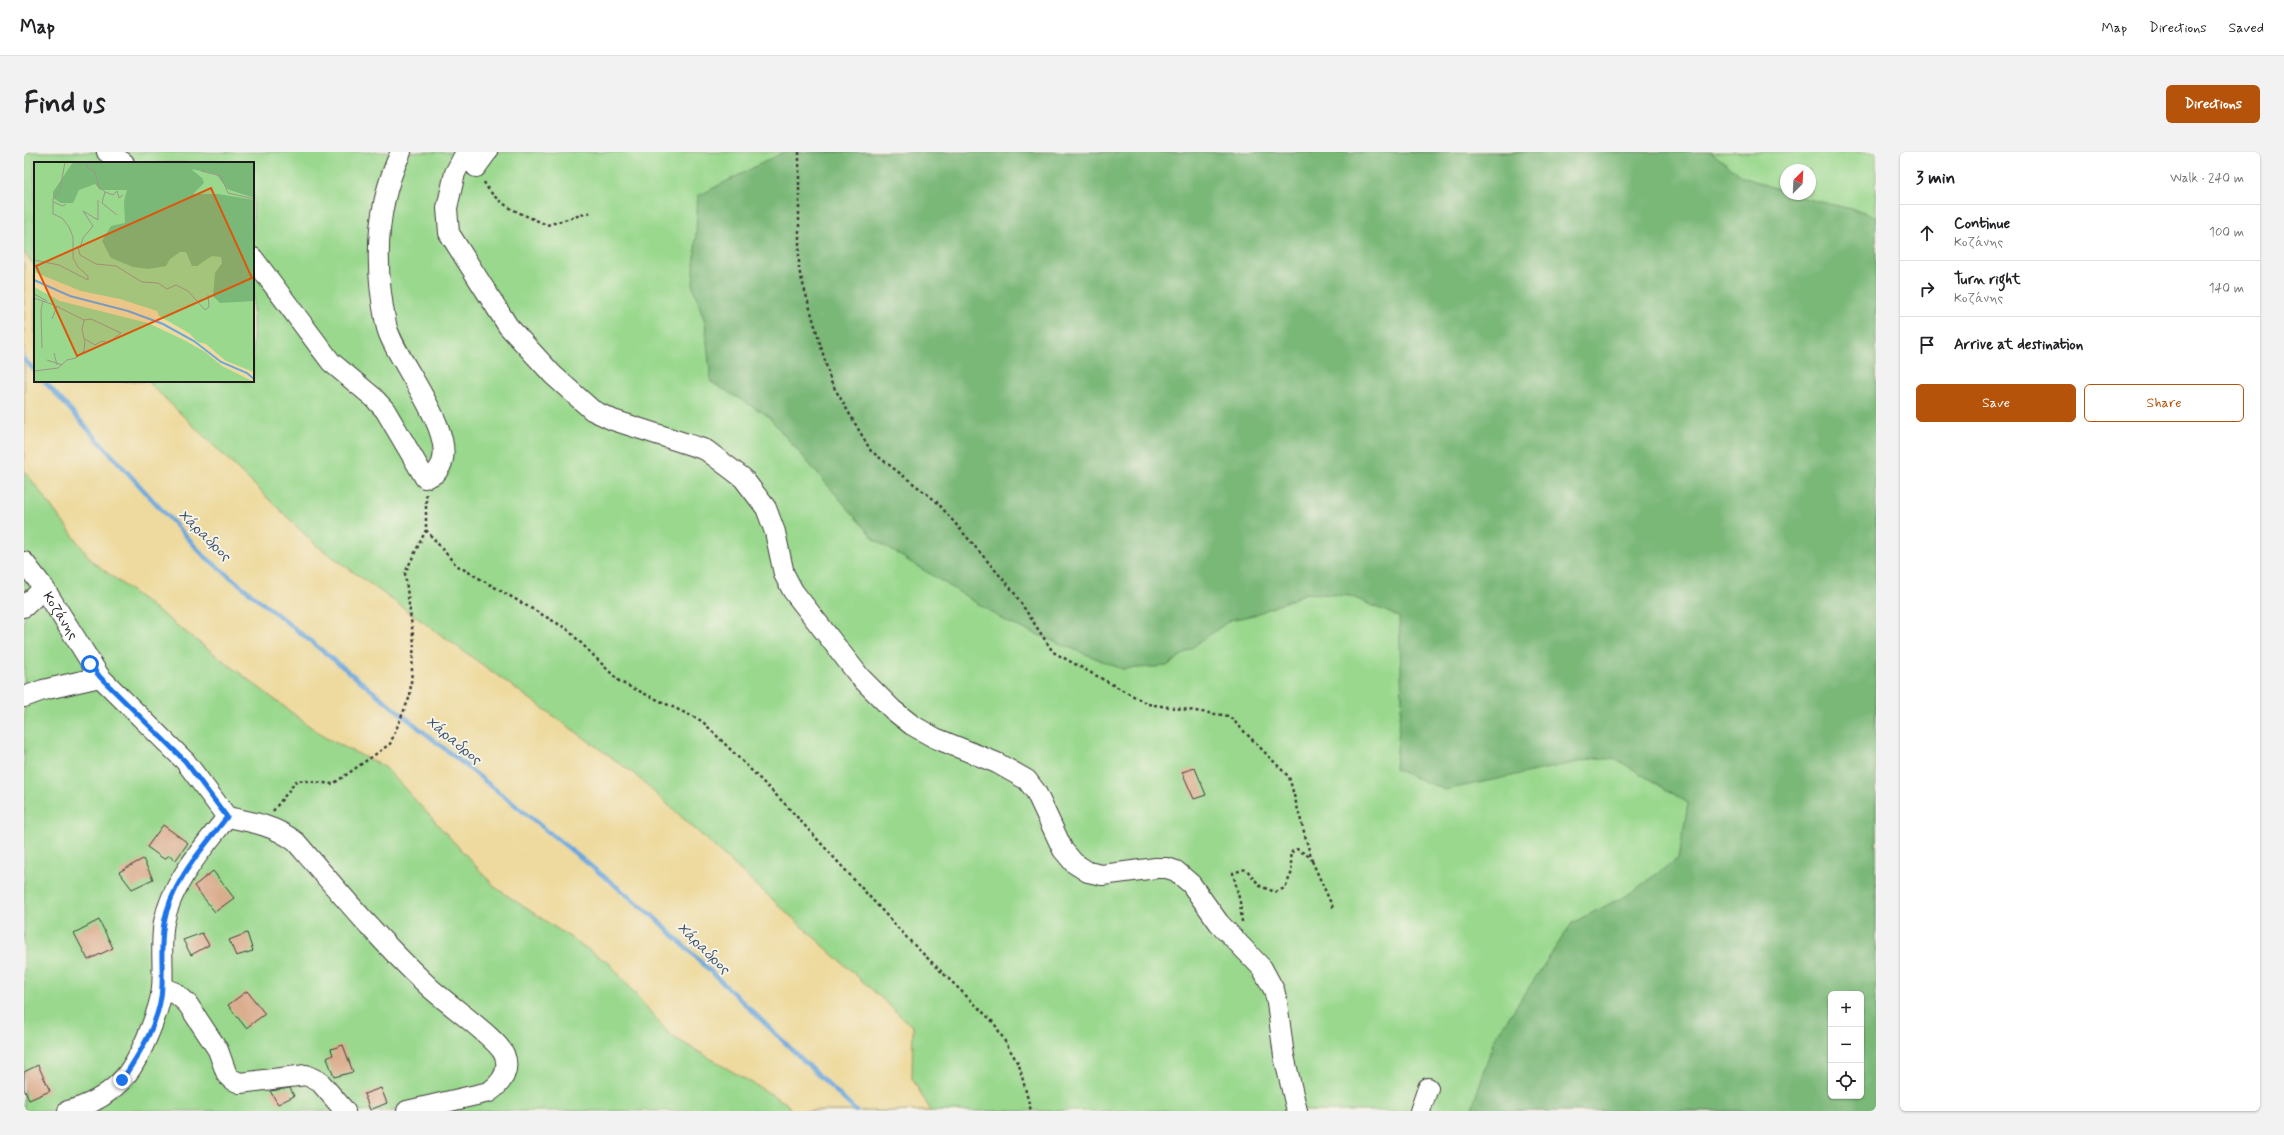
<!DOCTYPE html>
<html lang="en">
<head>
<meta charset="utf-8">
<style>
  body { margin:0; font-family:Mynerve,sans-serif; background:#f2f2f2; color:#202124 }
  .controls { position:absolute; right:12px; bottom:12px; display:grid; overflow:hidden; border-radius:6px; box-shadow:0 1px 3px #0004 }
  .controls button { width:36px; height:36px; display:grid; place-items:center; padding:0; border:0; border-bottom:1px solid #e0e0e0; background:#fff; color:#202124; font:20px sans-serif }
  .compass { position:absolute; left:1756px; top:12px; width:36px; height:36px; border-radius:50%; background:#fff; box-shadow:0 1px 3px #0004; rotate:24deg }
  .stop { position:absolute; width:12px; height:12px; margin:-9px; border:3px solid #1a73e8; border-radius:50%; background:#fff }
  .stop.end { background:#1a73e8; border-color:#fff; box-shadow:0 1px 4px #0008 }
  .list { margin:0; padding:0; list-style:none }
  h2 { display:flex; justify-content:space-between; align-items:center; height:52px; margin:0; padding:0 16px; font-size:17px }
  h2 small { font-size:13px; font-weight:400; color:#757577 }
  .list li { display:grid; grid-template-columns:26px 1fr auto; gap:12px; align-items:center; box-sizing:border-box; height:56px; padding:0 16px; border-top:1px solid #e0e0e0 }
  .list b { display:block; font-size:15px; white-space:nowrap }
  .list p { margin:0; font-size:13px; white-space:nowrap; color:#757577 }
  .list em { font-size:13px; font-style:normal; color:#757577 }
  .actions { display:flex; gap:8px; padding:12px 16px }
  .actions a { flex:1; padding:9px 0; border:1px solid #b45309; border-radius:6px; text-align:center; font-size:14px; color:#b45309 }
  .actions .main { background:#b45309; color:#fff }
  .icon { flex:none; width:22px; height:22px; fill:none; stroke:currentColor; stroke-width:2; stroke-linecap:round; stroke-linejoin:round }
  .map { position:relative; flex:none; width:1852px; height:959px; overflow:hidden; border-radius:6px }
  header { display:flex; align-items:center; gap:24px; box-sizing:border-box; height:56px; padding:0 20px; background:#fff; border-bottom:1px solid #e0e0e0 }
  header strong { font-size:19px }
  nav { display:flex; gap:22px; margin-inline-start:auto; font-size:14px }
  .intro { display:flex; align-items:center; justify-content:space-between; box-sizing:border-box; height:96px; padding:0 24px }
  h1 { margin:0; font-size:28px }
  .button { padding:10px 18px; border-radius:6px; background:#b45309; color:#fff; font-size:14px; font-weight:700 }
  main { display:flex; gap:24px; padding:0 24px }
  aside { flex:1; background:#fff; border-radius:6px; box-shadow:0 1px 3px #0004 }
  .map>svg:first-child { display:block }
  .green { fill:#99d88d; stroke:#5a7a54; fill-rule:evenodd }
  .forest { fill:#7ab878; stroke:#4b6a4a; fill-rule:evenodd }
  .sand { fill:#eeda9e; stroke:#857b5d }
  .lines { fill:none; stroke-linecap:round; stroke-linejoin:round }
  .stream { stroke:#6ba7dc; stroke-width:4.5 }
  .building { fill:#dbad8f }
  .minor-casing { stroke:#3d3a37; stroke-width:22 }
  .path { stroke:#3d3a37; stroke-width:2.5; stroke-dasharray:3 3; stroke-linecap:butt }
  .minor { stroke:#fff; stroke-width:20 }
  .route { stroke:#1a73e8; stroke-width:5 }
  .labels { text-anchor:middle; stroke-width:4; stroke-linejoin:round; paint-order:stroke }
  .street-label { font-size:14px; fill:#1c1c1c; stroke:#f7f3e8 }
  .water-label { font-size:15px; font-style:italic; fill:#3c5469; stroke:#f7f3e8 }
  .inset-river { fill:none; stroke:#6ba7dc; stroke-width:2 }
  .inset-road { fill:none; stroke:#9e9588; stroke-width:1 }
  .view { fill:#de560d; fill-opacity:0.15; stroke:#de560d; stroke-width:2 }
  .inset-edge { fill:none; stroke:#1c1c1c; stroke-width:2 }
</style>
</head>
<body>
<header>
<strong>Map</strong>
<nav><a>Map</a><a>Directions</a><a>Saved</a></nav>
</header>
<div class="intro"><h1>Find us</h1><a class="button">Directions</a></div>
<main>
<div class="map">
<svg width="1852" height="959" viewBox="0 0 1852 959">
  <rect width="100%" height="100%" fill="#f7f3e8"/>
  <filter id="ink" filterUnits="userSpaceOnUse"><feTurbulence type="fractalNoise" baseFrequency=".025" numOctaves="2"/><feDisplacementMap in="SourceGraphic" scale="8" xChannelSelector="R" yChannelSelector="G"/><feConvolveMatrix kernelMatrix="1 2 1 2 8 2 1 2 1" color-interpolation-filters="sRGB"/></filter>
  <filter id="wash" filterUnits="userSpaceOnUse"><feTurbulence type="fractalNoise" baseFrequency=".012" numOctaves="4" result="noise"/><feDisplacementMap in="SourceGraphic" scale="16" xChannelSelector="R" yChannelSelector="G"/><feGaussianBlur stdDeviation="0.9" result="paint"/><feColorMatrix in="noise" values="0 0 0 0 0 0 0 0 0 0 0 0 0 0 0 0 0 1.4 0 .05"/><feComposite in="paint" operator="in"/></filter>
  <g filter="url(#wash)">
    <rect width="100%" height="100%" fill="#f5e5d0"/>
    <path class="green" d="M0,0H1852V959H0ZM11,11H229V229H11ZM1762,18H1786V42H1762ZM1807,842H1837V944H1807Z"/>
    <path class="forest" d="M760,0H1687L1719,25L1762,40V42L1841,60L1852,66V959H1447L1471,886L1548,771L1603,743L1655,706L1664,651L1594,608L1573,606L1421,638L1371,617L1378,547L1375,465L1326,444L1283,441L1230,463L1206,468L1143,514L1098,517L985,471L851,388L743,263L687,230L681,170L669,135L674,44ZM1807,842H1837V944H1807Z"/>
    <path class="sand" d="M0,100L11,114V229H123L292,393L609,621L889,875L888,926L907,959H768L762,951L646,883L586,812L472,736L361,615L300,585L68,409L0,318Z"/>
    <g class="lines">
      <path class="stream" d="M0,207L11,219
        M20,229L179,403L628,763L832,959"/>
    </g>
    <g id="blocks">
      <path class="building" d="M1171,616L1182,643L1170,647L1158,620Z
        M139,673L164,691L151,709L146,703L140,707L123,695Z
        M119,707L129,727L108,737L95,720Z
        M189,719L210,746L191,760L170,734Z
        M75,768L89,796L64,808L50,781Z
        M178,781L185,793L167,803L159,788Z
        M223,781L229,799L212,804L205,788Z
        M223,839L241,862L222,876L204,853Z
        M319,893L329,920L310,925L303,906L309,903L307,897Z
        M14,913L26,939L5,948L0,937V920Z
        M266,936L270,944L254,952L246,939Z
        M357,936L363,951L346,958L340,942Z"/>
    </g>
  </g>
  <g filter="url(#ink)">
    <use href="#blocks" fill-opacity="0" stroke="#3d3a37" stroke-width="1"/>
    <g class="lines">
      <g class="minor-casing">
        <g id="minor">
          <path d="M83,0L100,11"/>
          <path d="M442,0L431,21L423,56L425,81L484,174L529,223L568,258L589,268L682,298L719,326L742,356L751,380L760,422L769,439L836,525L869,558L888,573L911,586L973,611L1003,628L1012,640L1039,698L1050,711L1064,720L1078,723L1132,716H1143L1152,719L1167,732L1195,771L1238,816L1250,838L1253,850L1260,904L1273,959"/>
          <path d="M452,15L463,0"/>
          <path d="M229,106L307,210L349,245L361,258L401,326C406,324 412,322 414,318C440,285 368,206 362,172C350,113 351,55 377,0"/>
          <path id="s1" d="M0,410L20,436L76,525L161,609L203,665C179,696 148,730 140,770C136,792 140,815 138,837C135,861 114,913 96,930C82,944 63,954 44,959"/>
          <path d="M0,455L20,436"/>
          <path d="M0,545L19,538L76,525"/>
          <path d="M203,665C229,670 251,674 272,690C314,739 356,789 403,833C419,849 472,885 480,902C487,918 478,931 465,940L383,959"/>
          <path d="M138,836L150,840L163,851L194,898L203,923L207,927L216,931L282,923L296,930L321,959"/>
          <path d="M1396,959L1404,936"/>
        </g>
      </g>
      <path class="path" d="M775,0V118L807,230L847,299L912,349L989,439L1029,500L1124,552L1205,564L1265,625L1288,709
        M460,30C472,54 499,62 523,73L567,60
        M402,342V378L432,413L543,477L596,530L678,569L763,654L885,788L970,871L995,913L1007,959
        M249,659L273,628L309,632L366,592L386,544L390,491L381,421L402,378
        M1288,709L1310,758
        M1218,770L1216,750L1209,721L1222,717L1236,734L1251,740L1261,736L1268,720L1266,701L1273,697L1286,705"/>
      <use href="#minor" class="minor"/>
    </g>
  </g>
  <g class="lines" filter="url(#ink)">
    <path class="route" d="M66,512L76,525L161,609L203,665C179,696 147,730 140,771C136,791 139,813 138,834C137,868 116,901 98,928"/>
  </g>
  <g class="labels">
    <g class="street-label">
      <text dy="5" stroke="none"><textPath href="#s1" startOffset="65">Κοζάνης</textPath></text>
    </g>
    <g class="water-label">
      <text transform="translate(181 383) rotate(44)" y="5">Χάραδρος</text>
      <text transform="translate(430 588) rotate(39)" y="5">Χάραδρος</text>
      <text transform="translate(680 796) rotate(44)" y="5">Χάραδρος</text>
    </g>
  </g>
  <g transform="translate(10 10)">
    <rect width="220" height="220" fill="#f5e5d0"/>
    <path d="M0,0H185L220,33V220H0Z" fill="#99d88d"/>
    <path d="M39,0H220V36L193,27L182,12L157,7L168,16L170,21L159,32H184L220,38V139L186,141L179,134L181,111L188,101L187,95L178,94L163,104H158L152,90H146L136,97L132,104L115,107L99,105L77,96L68,79L77,64L91,61L90,39L93,28H66L61,22L45,28L39,41H27L19,36V30Z" fill="#7ab878"/>
    <path d="M0,110L47,129L86,137L123,149L125,154L155,171L164,180L172,182L192,199L220,210V220L188,204L171,190L150,178L114,161L26,139L0,125Z" fill="#eeda9e"/>
    <path class="inset-river" d="M0,118L36,134L94,149L129,162L160,179L187,200L213,211L220,217"/>
    <path class="inset-road" d="M31,0L26,28L19,37V52L28,56L35,65L39,75V96L44,105L54,114V118M51,0L54,6L61,10L65,25L71,30L68,41L83,53M167,9L187,14L194,31L220,37M71,30L79,33L83,29L85,36L89,33M19,40L29,44L32,42M44,84L46,93L62,102L82,104L108,120L124,121L133,127L142,123L154,129L171,148L175,145L174,133M46,86L49,76L59,64L49,49L64,58V38M0,98L25,103L54,118M0,132L13,139M0,136L20,143L50,158L48,168L51,180L50,189L42,196L33,198L24,206L0,209M18,157L23,144M50,158L57,157L87,171L74,181L68,179L61,183L51,177M8,186L7,148L9,139M20,191L23,203M13,198L28,203"/>
    <path class="view" d="M177,26L218,116L43,194L2,104Z"/>
    <rect width="220" height="220" class="inset-edge"/>
  </g>
</svg>
<div class="controls">
<button>+</button>
<button>−</button>
<button><svg class="icon" aria-label="locate" viewBox="0 0 24 24"><circle cx="12" cy="12" r="6"/><path d="M12 2v4M12 18v4M2 12h4M18 12h4"/></svg></button>
</div>
<svg class="compass" viewBox="-18 -18 36 36"><path d="M0-13l5 13h-10z" fill="#e53935"/><path d="M0 13l5-13h-10z" fill="#757577"/></svg>
<div class="stop" style="left:66px;top:512px"></div>
<div class="stop end" style="left:98px;top:928px"></div>
</div>
<aside>
<h2>3 min<small>Walk · 240 m</small></h2>
<ul class="list">
<li><svg class="icon" aria-label="ahead" viewBox="0 0 24 24"><path d="M12 20V5M6 11l6-6 6 6"/></svg><div><b>Continue</b><p>Κοζάνης</p></div><em>100 m</em></li>
<li><svg class="icon" aria-label="right" viewBox="0 0 24 24"><path d="M7 20v-9h11M14 6l5 5-5 5"/></svg><div><b>Turn right</b><p>Κοζάνης</p></div><em>140 m</em></li>
<li><svg class="icon" aria-label="arrive" viewBox="0 0 24 24"><path d="M6 21V4h12l-3 4 3 4H6"/></svg><div><b>Arrive at destination</b></div></li>
</ul>
<div class="actions"><a class="main">Save</a><a>Share</a></div>
</aside>
</main>
</body>
</html>
